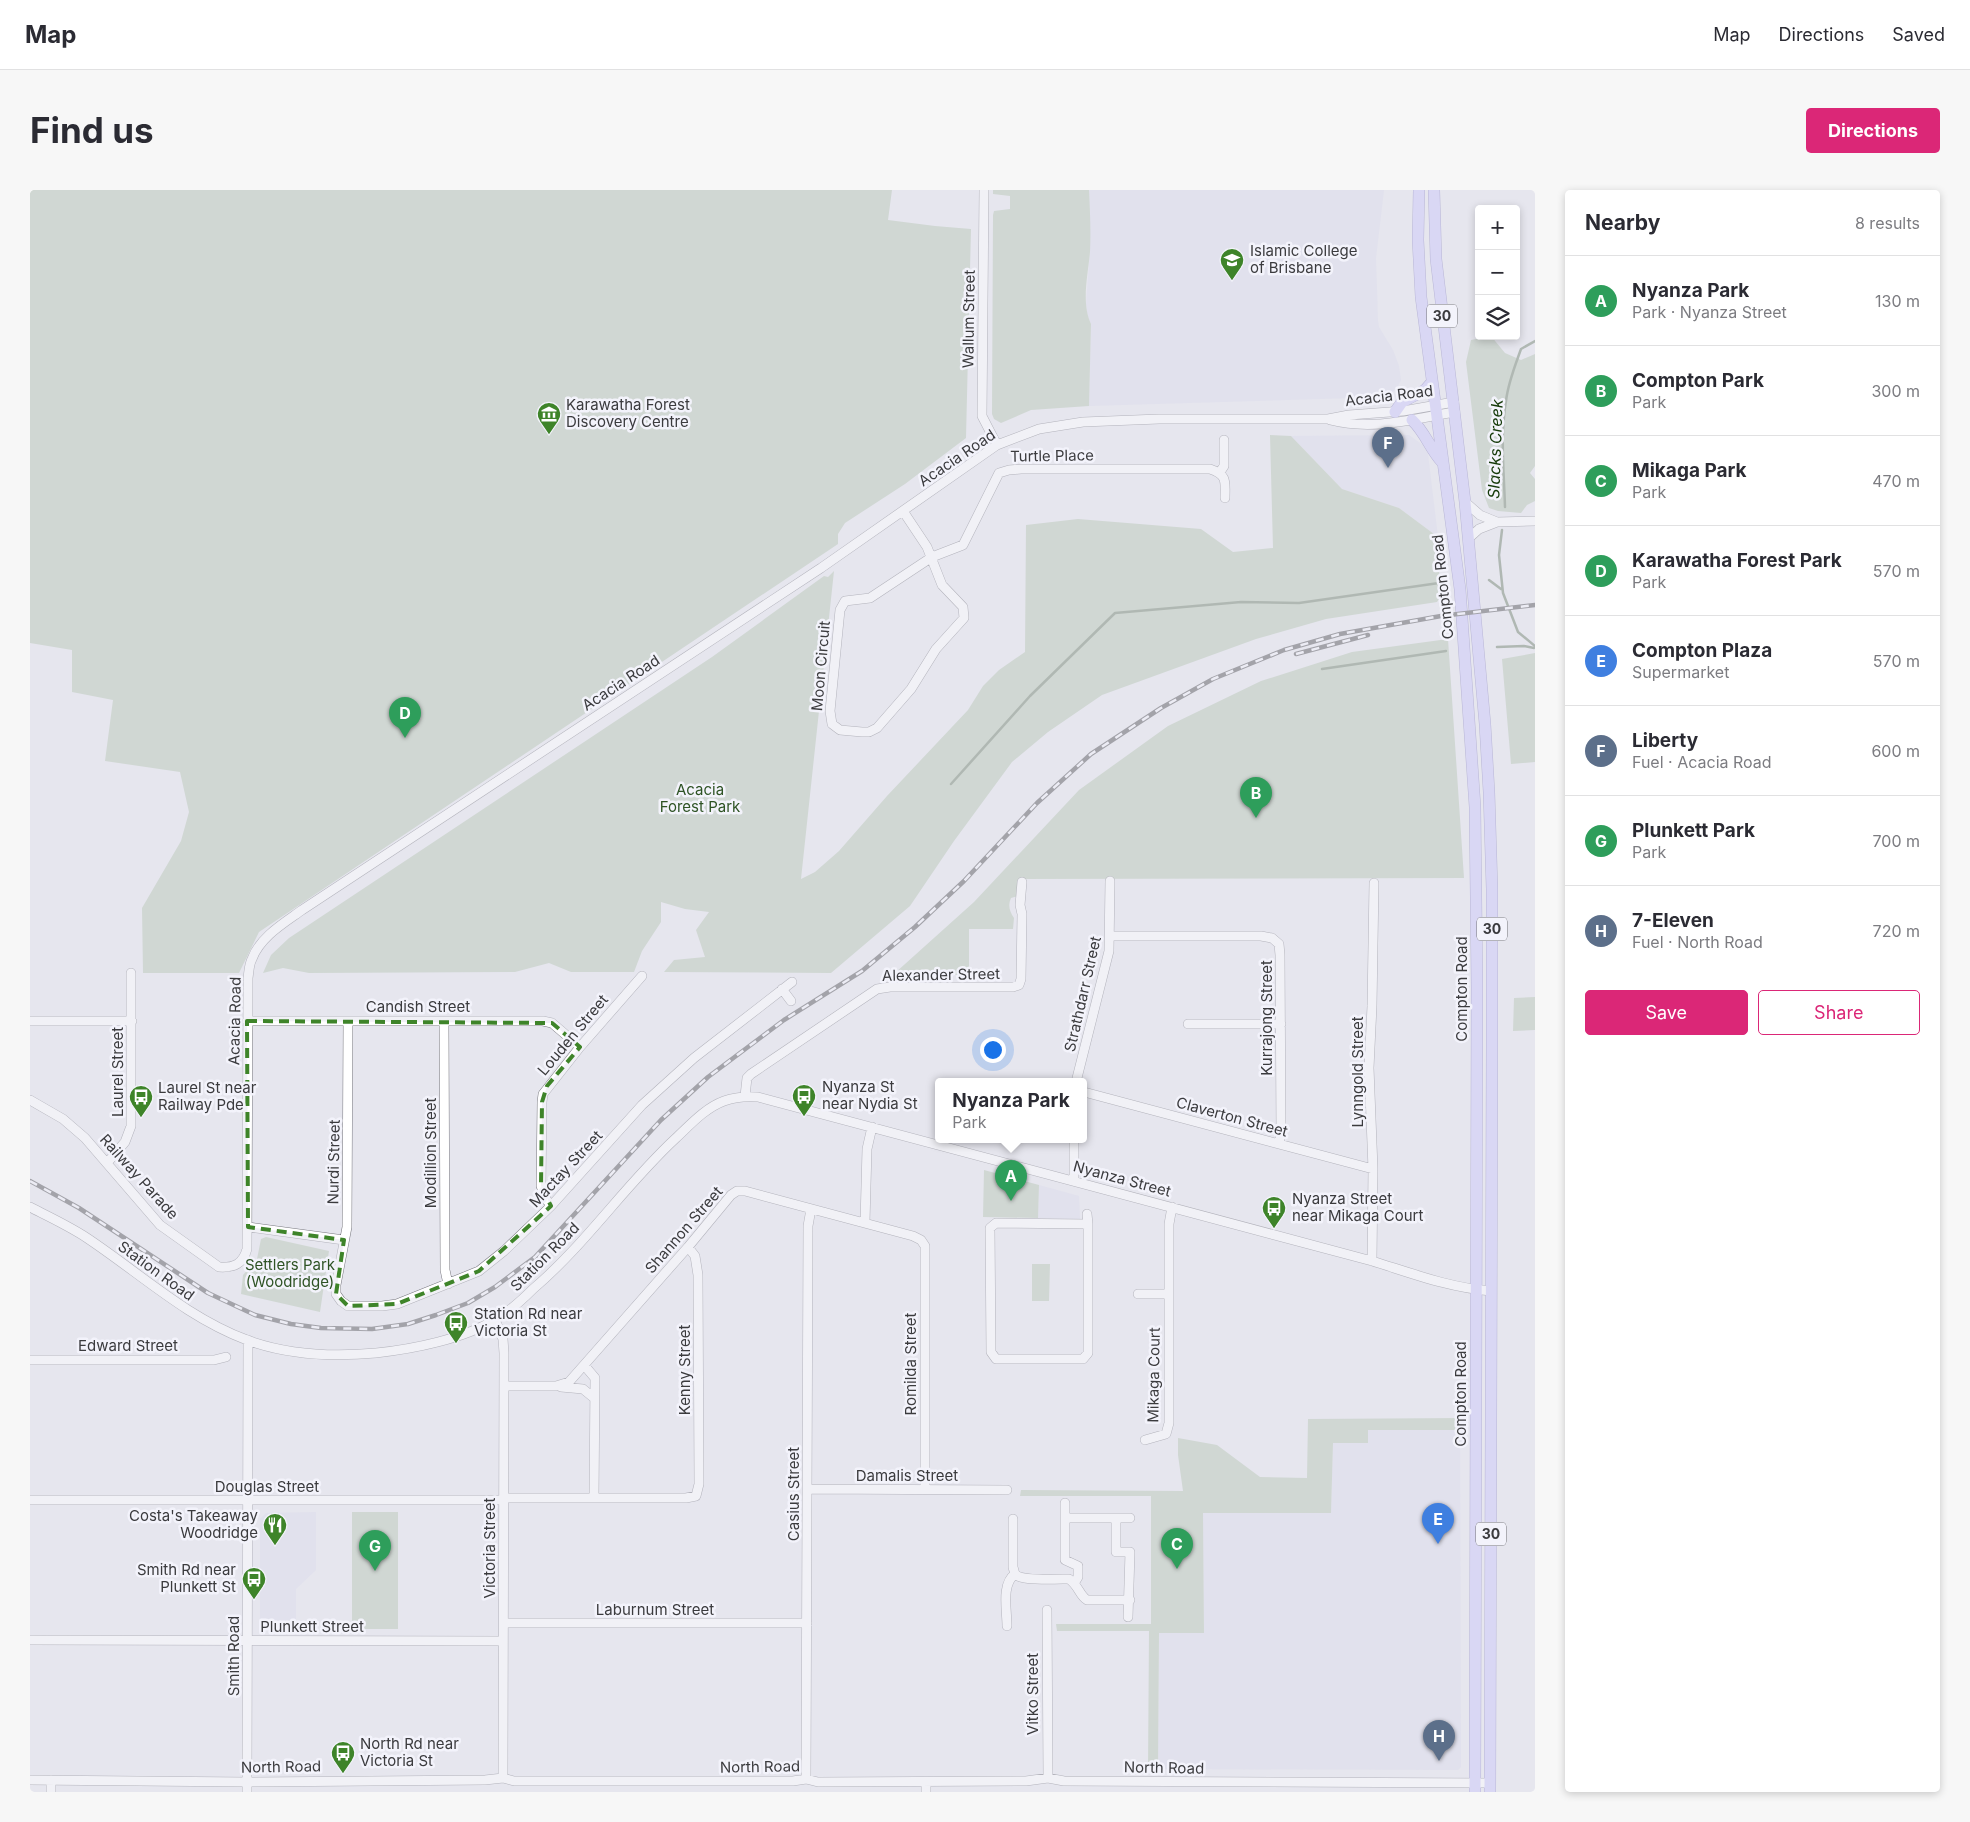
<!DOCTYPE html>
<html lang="en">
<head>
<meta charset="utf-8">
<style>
  body { margin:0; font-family:Inter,sans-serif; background:#f7f7f7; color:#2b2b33 }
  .controls { position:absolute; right:15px; top:15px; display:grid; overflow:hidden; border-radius:5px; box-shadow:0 2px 8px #0003 }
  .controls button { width:45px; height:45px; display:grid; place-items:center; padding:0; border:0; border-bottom:1px solid #e1e1e2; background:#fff; color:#2b2b33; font:25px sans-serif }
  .you { position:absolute; left:962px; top:859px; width:18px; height:18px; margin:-12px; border:4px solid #fff; border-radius:50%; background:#1a73e8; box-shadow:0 0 0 8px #1a73e833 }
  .badge { display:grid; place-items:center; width:32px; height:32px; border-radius:50%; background:#db2777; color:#fff; font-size:16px; font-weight:700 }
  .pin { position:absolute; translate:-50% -41px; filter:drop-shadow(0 1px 2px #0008) }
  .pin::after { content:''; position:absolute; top:26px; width:18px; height:15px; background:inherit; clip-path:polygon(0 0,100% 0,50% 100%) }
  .popup { position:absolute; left:905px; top:888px; width:152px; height:65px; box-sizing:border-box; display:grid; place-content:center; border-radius:5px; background:#fff; filter:drop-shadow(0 1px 4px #0005); font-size:16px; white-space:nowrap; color:#7c7c81 }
  .popup b { font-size:19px; color:#2b2b33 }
  .popup::after { content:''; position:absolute; left:50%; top:100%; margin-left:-10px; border:10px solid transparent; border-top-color:#fff }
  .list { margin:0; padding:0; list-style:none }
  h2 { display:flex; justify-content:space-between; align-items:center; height:65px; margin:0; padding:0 20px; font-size:21px }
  h2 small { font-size:16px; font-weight:400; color:#7c7c81 }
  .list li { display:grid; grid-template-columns:32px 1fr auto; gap:15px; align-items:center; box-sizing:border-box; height:90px; padding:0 20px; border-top:1px solid #e1e1e2 }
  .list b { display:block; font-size:19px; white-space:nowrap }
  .list p { margin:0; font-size:16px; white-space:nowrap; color:#7c7c81 }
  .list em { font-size:16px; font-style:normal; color:#7c7c81 }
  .actions { display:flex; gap:10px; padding:15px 20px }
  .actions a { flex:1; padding:11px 0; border:1px solid #db2777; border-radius:5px; text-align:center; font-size:18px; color:#db2777 }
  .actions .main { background:#db2777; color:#fff }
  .icon { flex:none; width:28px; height:28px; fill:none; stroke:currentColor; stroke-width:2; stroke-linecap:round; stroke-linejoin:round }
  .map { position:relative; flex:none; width:1505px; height:1602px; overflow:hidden; border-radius:5px }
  header { display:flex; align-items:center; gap:30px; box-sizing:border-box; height:70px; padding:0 25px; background:#fff; border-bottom:1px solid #e1e1e2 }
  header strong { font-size:24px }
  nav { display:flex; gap:28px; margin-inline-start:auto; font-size:18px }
  .intro { display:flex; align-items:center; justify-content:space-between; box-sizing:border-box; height:120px; padding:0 30px }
  h1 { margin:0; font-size:35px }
  .button { padding:12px 22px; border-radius:5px; background:#db2777; color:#fff; font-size:18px; font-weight:700 }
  main { display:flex; gap:30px; padding:0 30px }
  aside { flex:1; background:#fff; border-radius:5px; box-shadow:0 2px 8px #0003 }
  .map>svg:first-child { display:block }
  .built { fill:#dbdbea }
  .green { fill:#b6c6b1 }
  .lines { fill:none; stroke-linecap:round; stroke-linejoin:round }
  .stream { stroke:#70826c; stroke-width:2.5 }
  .minor-casing { stroke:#77777e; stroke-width:10 }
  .major-casing { stroke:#827db7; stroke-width:12 }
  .minor { stroke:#fff; stroke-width:9 }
  .major { stroke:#cbc6fb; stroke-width:11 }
  .rail-casing { stroke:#525255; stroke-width:4.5 }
  .rail { stroke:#f3f3fb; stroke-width:2.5; stroke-dasharray:8; stroke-linecap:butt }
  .marked { fill:none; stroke:#3e8429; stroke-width:4; stroke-dasharray:10 6; stroke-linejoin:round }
  .labels { text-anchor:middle; stroke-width:5; stroke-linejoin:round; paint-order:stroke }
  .shield { fill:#f3f3fb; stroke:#727277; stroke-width:1 }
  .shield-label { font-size:14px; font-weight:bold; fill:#3b3b3e }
  .poi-label { font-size:15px; fill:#3b3b3e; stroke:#f3f3fb; text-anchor:start }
  .street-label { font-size:15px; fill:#3b3b3e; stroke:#f3f3fb }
  .park-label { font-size:15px; fill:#2e5324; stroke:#f3f3fb }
  .water-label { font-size:16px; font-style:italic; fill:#153a09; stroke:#f3f3fb }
</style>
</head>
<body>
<header>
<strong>Map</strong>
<nav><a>Map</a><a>Directions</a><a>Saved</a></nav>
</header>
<div class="intro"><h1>Find us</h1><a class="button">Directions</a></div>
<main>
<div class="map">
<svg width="1505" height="1602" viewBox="0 0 1505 1602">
  <rect width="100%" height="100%" fill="#e6e6ee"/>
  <path class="built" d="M1059,0H1354L1346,68L1348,131L1349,137L1363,160L1369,176L1371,190L1368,196L1358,207L1059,216L1061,134L1057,125L1056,114L1060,60Z
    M1379,245L1393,255L1398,264L1408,347L1369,318L1312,299L1261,246Z
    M1009,995L1049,1006L1050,1029L1008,1028Z
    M1338,1240H1430L1431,1577L1428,1580L1128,1579L1129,1443H1174L1173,1323H1301L1303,1253H1338Z
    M286,1322V1380L266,1399V1438H234L230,1435V1329L236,1323Z"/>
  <path class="green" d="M0,0H862L858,30L905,36L941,39L936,248L875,294L815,333L808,344V354L229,742L209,783H113L112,718L151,651L159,622L150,582L75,571L83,510L42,502V460L0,453Z
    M963,0H1059C1060,21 1061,41 1060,62C1058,85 1051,113 1061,134L1059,216L1001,220L971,233L964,229L962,224L963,25L964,21L980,19V6L963,4Z
    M1461,146L1475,163L1491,170L1505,164V276L1500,283L1505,289V311L1497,315L1491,323L1468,321L1459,318L1452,300L1436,172L1441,150Z
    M1240,245L1261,246L1312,299L1369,318L1408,347L1410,407L1407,412L1296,429L1226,449L1072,505L1018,542L982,572L924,651L880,716L801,783L634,782L644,770L675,767L666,740L679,722L655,719L631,712V732L612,761L604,782H541L519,773L485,782L279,783L253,778L233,783L241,765L259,748L682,467L794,386L798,387L804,381L771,689L785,682L809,661L857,606L938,520L953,496L969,480L995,462L996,335L1048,329L1171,339L1203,362L1243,358Z
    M1418,449L1434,688L988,689V706L981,708C978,715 979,721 984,728L983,739H939V785L865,783L944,712L1049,600L1138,536L1231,491L1322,462Z
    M1505,463V572L1481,574L1472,469Z
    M1505,807V840L1483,841L1484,808Z
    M954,980L1009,995L1008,1028L953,1027Z
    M236,1047L299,1061L290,1122L211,1104L213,1085L227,1069L231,1049Z
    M1002,1074H1020L1019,1111H1002Z
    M1433,1228L1430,1240H1338V1253H1303L1301,1323H1173L1174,1443H1129L1128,1579L1118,1580L1119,1441H1027L1026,1434H1121V1306H990L991,1300L1153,1301L1148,1265V1248L1187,1255L1230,1287L1277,1288L1278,1229Z
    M322,1322H368V1439H322Z"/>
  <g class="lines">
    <path class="stream" d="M1475,317C1474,282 1470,246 1476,211C1478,193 1485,176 1491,159L1505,151
      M1472,340L1469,365L1473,403L1488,442L1505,456
      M1459,390L1471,399
      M1467,457L1494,456L1504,458
      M1292,479L1416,461
      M921,594L1000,506L1085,423L1211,412L1269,413L1409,393"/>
    <g class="minor-casing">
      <path id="minor" d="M954,0L952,226L967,255
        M1300,230C1344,241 1382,229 1425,222
        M1190,282L1194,276V250
        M1435,312L1450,325L1467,332L1505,331
        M873,321L897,357L912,395L933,417L934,428L906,459L881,499L847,538L839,542H832L810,540L802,534L800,521L810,420L815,411L840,408L902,367L933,355L969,283L979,280L991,279H1180C1198,285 1195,292 1195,308
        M1439,348L1449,339L1467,332
        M1081,746H1231L1242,748L1249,754L1250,765L1251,944L1249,953
        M752,799L761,811
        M0,831H102
        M217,831H513L522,833L550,857
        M318,831L317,1037L306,1095V1104L311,1111L318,1116H352L367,1114L449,1081L474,1061L521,1016L612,915L664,868L762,792
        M414,831L415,1080L418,1094
        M1158,834H1251
        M1046,892L1079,761L1080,691
        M1054,902L1343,979
        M715,906L717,888L721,884L847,799L860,797H983L989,795L991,789L992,724L990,715L992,692
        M0,910L33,929L55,948L130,1035L189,1077C204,1078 213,1074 217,1059L218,788C219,782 219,774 222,769C230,747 254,733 272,720L791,378L967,255L1009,239L1053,232L1129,229H1298L1319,225L1373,221L1424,212
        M77,973L95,952L101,936V783
        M1044,991V950
        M521,1016L516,1009L511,996L512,912L513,904L550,857L612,786
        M0,1017C19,1027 39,1036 57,1048C111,1084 156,1127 217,1150C258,1165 303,1167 346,1163C383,1159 434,1149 466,1129C480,1121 492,1110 503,1099C556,1054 595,995 646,948C660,935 675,918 694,911C705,907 716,906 728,907L1342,1071C1381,1083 1420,1098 1461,1101
        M1057,1024L1058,1034V1163L1053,1169H966L961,1162L960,1038L966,1033L1058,1034
        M835,1032L837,959L842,937
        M218,1037L314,1050
        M1342,1071L1343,979L1339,878L1342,816L1344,693
        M1108,1104H1139
        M465,1130L473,1149L474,1163L473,1588
        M0,1170H184L196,1167
        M554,1175L565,1188L564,1308
        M475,1196H526L539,1192L658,1057L701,1005L707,1001H715L883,1046L891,1050L895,1056V1299
        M531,1197L553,1199L564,1208
        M1115,1250L1136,1244L1139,1233V1034L1142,1017
        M778,1299L977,1300
        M474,1308H656L666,1306L669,1294L668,1085L665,1066L658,1057
        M0,1310H474
        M1035,1313V1370L1048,1376V1387L1045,1392
        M1035,1328H1100
        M983,1329V1377C984,1380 984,1383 986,1385C993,1391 1029,1389 1039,1389C1049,1396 1049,1405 1057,1410H1100
        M1086,1329V1362H1100L1098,1427
        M1017,1420L1018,1588
        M474,1433H777
        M977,1436C977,1420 971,1394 985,1384
        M0,1450L473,1451
        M776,1589L778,1036L781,1019
        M0,1590L217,1592L455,1590L473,1588L484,1591H763L776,1589L788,1592L996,1591L1018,1588L1034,1591L1460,1593
        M21,1590V1602
        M896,1592V1602
        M217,1602L218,1150"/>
    </g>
    <g class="major-casing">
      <path id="major" d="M1389,0L1388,50L1391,107L1430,399L1445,617L1447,797L1445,1602
        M1404,0L1406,69L1435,312L1455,534L1459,602L1462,699V857L1460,1602
        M1365,222L1372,212L1395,200L1402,192
        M1382,230C1395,242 1400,259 1412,272"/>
    </g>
    <use href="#minor" class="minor"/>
    <use href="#major" class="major"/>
    <g class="rail-casing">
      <path id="rail" d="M1266,464L1338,445
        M0,991L49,1018L178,1103L225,1125L261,1134L291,1138L342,1139L378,1134L406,1125L438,1113L465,1097L505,1067L631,930L678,887L754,830L832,781L885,737L934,691L1007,613L1061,564L1131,518L1183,489L1254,460L1310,444L1411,426L1505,415"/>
    </g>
    <use href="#rail" class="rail"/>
  </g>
  <path d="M0 0H1505V1602H0ZM217,831L522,833L550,857L517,896L512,912L511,996L521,1016L449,1081L367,1114L318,1116L306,1104L314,1050L218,1037Z" fill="#e6e6ee" fill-opacity=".55" fill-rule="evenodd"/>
  <path class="marked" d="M217,831L522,833L550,857L517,896L512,912L511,996L521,1016L449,1081L367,1114L318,1116L306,1104L314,1050L218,1037Z"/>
  <defs>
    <g id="school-pin" transform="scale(1.25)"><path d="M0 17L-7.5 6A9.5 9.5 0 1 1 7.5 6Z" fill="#3e8429" stroke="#f3f3fb"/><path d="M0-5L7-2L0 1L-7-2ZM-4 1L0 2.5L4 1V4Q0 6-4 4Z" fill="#fff"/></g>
    <g id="museum-pin" transform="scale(1.25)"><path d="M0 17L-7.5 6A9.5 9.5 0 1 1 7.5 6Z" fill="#3e8429" stroke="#f3f3fb"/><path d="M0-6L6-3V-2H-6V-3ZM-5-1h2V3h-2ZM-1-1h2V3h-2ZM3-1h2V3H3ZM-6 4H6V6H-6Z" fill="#fff"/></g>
    <g id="bus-pin" transform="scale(1.25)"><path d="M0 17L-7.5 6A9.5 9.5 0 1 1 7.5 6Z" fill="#3e8429" stroke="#f3f3fb"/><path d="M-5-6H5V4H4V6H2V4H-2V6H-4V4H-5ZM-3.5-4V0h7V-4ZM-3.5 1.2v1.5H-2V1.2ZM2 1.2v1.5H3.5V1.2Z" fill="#fff"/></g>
    <g id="restaurant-pin" transform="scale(1.25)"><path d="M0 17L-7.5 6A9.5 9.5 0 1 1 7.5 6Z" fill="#3e8429" stroke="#f3f3fb"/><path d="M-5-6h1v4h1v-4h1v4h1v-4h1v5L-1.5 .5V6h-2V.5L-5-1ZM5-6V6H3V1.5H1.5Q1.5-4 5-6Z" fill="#fff"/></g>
  </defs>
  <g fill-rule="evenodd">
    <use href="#school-pin" x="1202" y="70"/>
    <use href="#museum-pin" x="519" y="224"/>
    <use href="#bus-pin" x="774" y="906"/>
    <use href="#bus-pin" x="111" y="907"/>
    <use href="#bus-pin" x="1244" y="1018"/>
    <use href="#bus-pin" x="426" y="1133"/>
    <use href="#restaurant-pin" x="245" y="1335"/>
    <use href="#bus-pin" x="224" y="1389"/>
    <use href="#bus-pin" x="313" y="1563"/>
  </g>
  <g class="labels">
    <g class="shield">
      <rect x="1397" y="114.5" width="30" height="23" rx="4"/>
      <rect x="1447" y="727.5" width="30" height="23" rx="4"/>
      <rect x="1446" y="1332.5" width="30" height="23" rx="4"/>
    </g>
    <g class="shield-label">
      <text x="1412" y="131">30</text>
      <text x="1462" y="744">30</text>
      <text x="1461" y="1349">30</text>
    </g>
    <g class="poi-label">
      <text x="1220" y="66">Islamic College<tspan x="1220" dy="17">of Brisbane</tspan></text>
      <text x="536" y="220">Karawatha Forest<tspan x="536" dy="17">Discovery Centre</tspan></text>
      <text x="792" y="902">Nyanza St<tspan x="792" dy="17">near Nydia St</tspan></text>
      <text x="128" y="903">Laurel St near<tspan x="128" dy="17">Railway Pde</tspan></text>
      <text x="1262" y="1014">Nyanza Street<tspan x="1262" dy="17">near Mikaga Court</tspan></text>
      <text x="444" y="1129">Station Rd near<tspan x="444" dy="17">Victoria St</tspan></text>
      <text x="228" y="1331" text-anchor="end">Costa's Takeaway<tspan x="228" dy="17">Woodridge</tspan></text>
      <text x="206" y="1385" text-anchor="end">Smith Rd near<tspan x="206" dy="17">Plunkett St</tspan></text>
      <text x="330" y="1559">North Rd near<tspan x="330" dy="17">Victoria St</tspan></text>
    </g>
    <g class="street-label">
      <text transform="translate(939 129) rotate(-89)" y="5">Wallum Street</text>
      <text transform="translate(1359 206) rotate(-7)" y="5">Acacia Road</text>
      <text transform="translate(1022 266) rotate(-1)" y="5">Turtle Place</text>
      <text transform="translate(927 268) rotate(-34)" y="5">Acacia Road</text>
      <text transform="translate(1413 397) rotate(-96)" y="5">Compton Road</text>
      <text transform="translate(791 476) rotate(-85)" y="5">Moon Circuit</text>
      <text transform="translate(591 493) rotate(-33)" y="5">Acacia Road</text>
      <text transform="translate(911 785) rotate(-1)" y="5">Alexander Street</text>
      <text transform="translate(1432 799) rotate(-90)" y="5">Compton Road</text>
      <text transform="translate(1053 804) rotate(-77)" y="5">Strathdarr Street</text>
      <text x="388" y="822">Candish Street</text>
      <text transform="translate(1237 828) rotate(-90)" y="5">Kurrajong Street</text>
      <text transform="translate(205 831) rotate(-89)" y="5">Acacia Road</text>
      <text transform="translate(543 845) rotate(-50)" y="5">Louden Street</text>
      <text transform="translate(88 882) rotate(-90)" y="5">Laurel Street</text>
      <text transform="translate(1328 882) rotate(-90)" y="5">Lynngold Street</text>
      <text transform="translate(1202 927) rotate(15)" y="5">Claverton Street</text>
      <text transform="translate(401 963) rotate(-90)" y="5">Modillion Street</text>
      <text transform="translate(304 972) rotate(-89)" y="5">Nurdi Street</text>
      <text transform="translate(536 979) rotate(-47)" y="5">Mactay Street</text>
      <text transform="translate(109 987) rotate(48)" y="5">Railway Parade</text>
      <text transform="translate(1092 989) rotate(15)" y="5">Nyanza Street</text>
      <text transform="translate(654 1040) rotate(-49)" y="5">Shannon Street</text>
      <text transform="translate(515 1067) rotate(-45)" y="5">Station Road</text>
      <text transform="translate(126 1081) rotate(36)" y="5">Station Road</text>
      <text x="98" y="1161">Edward Street</text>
      <text transform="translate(881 1174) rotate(-90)" y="5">Romilda Street</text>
      <text transform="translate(655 1180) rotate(-90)" y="5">Kenny Street</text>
      <text transform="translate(1124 1185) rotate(-89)" y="5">Mikaga Court</text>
      <text transform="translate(1431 1204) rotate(-90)" y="5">Compton Road</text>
      <text x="877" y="1291">Damalis Street</text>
      <text x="237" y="1302">Douglas Street</text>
      <text transform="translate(764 1304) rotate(-90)" y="5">Casius Street</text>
      <text transform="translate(460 1358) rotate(-90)" y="5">Victoria Street</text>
      <text x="625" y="1425">Laburnum Street</text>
      <text x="282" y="1442">Plunkett Street</text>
      <text transform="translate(204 1466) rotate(-90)" y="5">Smith Road</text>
      <text transform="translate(1003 1504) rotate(-90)" y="5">Vitko Street</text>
      <text transform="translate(251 1577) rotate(-1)" y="5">North Road</text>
      <text transform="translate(730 1577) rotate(-1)" y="5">North Road</text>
      <text transform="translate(1134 1578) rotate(1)" y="5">North Road</text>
    </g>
    <g class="park-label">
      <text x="670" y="605">Acacia<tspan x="670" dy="17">Forest Park</tspan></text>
      <text x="260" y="1080">Settlers Park<tspan x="260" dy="17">(Woodridge)</tspan></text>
    </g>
    <g class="water-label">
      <text transform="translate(1465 259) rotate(-88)" y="6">Slacks Creek</text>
    </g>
  </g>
</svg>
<div class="controls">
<button>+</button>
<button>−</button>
<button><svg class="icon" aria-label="layers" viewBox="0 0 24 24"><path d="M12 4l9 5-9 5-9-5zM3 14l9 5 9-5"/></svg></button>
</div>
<div class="you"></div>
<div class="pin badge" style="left:981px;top:1011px;background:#2e9e5b">A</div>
<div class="popup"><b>Nyanza Park</b>Park</div>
<div class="pin badge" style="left:1226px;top:628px;background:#2e9e5b">B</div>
<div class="pin badge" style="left:1147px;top:1379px;background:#2e9e5b">C</div>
<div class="pin badge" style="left:375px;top:548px;background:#2e9e5b">D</div>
<div class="pin badge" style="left:1408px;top:1354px;background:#3f7fe0">E</div>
<div class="pin badge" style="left:1358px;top:278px;background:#5c6f8a">F</div>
<div class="pin badge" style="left:345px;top:1381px;background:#2e9e5b">G</div>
<div class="pin badge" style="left:1409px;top:1571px;background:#5c6f8a">H</div>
</div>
<aside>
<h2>Nearby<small>8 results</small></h2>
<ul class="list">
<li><span class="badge" style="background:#2e9e5b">A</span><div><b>Nyanza Park</b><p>Park · Nyanza Street</p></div><em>130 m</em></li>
<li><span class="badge" style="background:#2e9e5b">B</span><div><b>Compton Park</b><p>Park</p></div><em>300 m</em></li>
<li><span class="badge" style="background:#2e9e5b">C</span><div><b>Mikaga Park</b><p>Park</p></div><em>470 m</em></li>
<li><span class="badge" style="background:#2e9e5b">D</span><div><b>Karawatha Forest Park</b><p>Park</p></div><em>570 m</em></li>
<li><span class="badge" style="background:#3f7fe0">E</span><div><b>Compton Plaza</b><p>Supermarket</p></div><em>570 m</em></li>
<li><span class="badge" style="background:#5c6f8a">F</span><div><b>Liberty</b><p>Fuel · Acacia Road</p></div><em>600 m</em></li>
<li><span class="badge" style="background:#2e9e5b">G</span><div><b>Plunkett Park</b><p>Park</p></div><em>700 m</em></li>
<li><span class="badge" style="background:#5c6f8a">H</span><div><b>7-Eleven</b><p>Fuel · North Road</p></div><em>720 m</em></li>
</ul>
<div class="actions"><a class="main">Save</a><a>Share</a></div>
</aside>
</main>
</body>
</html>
